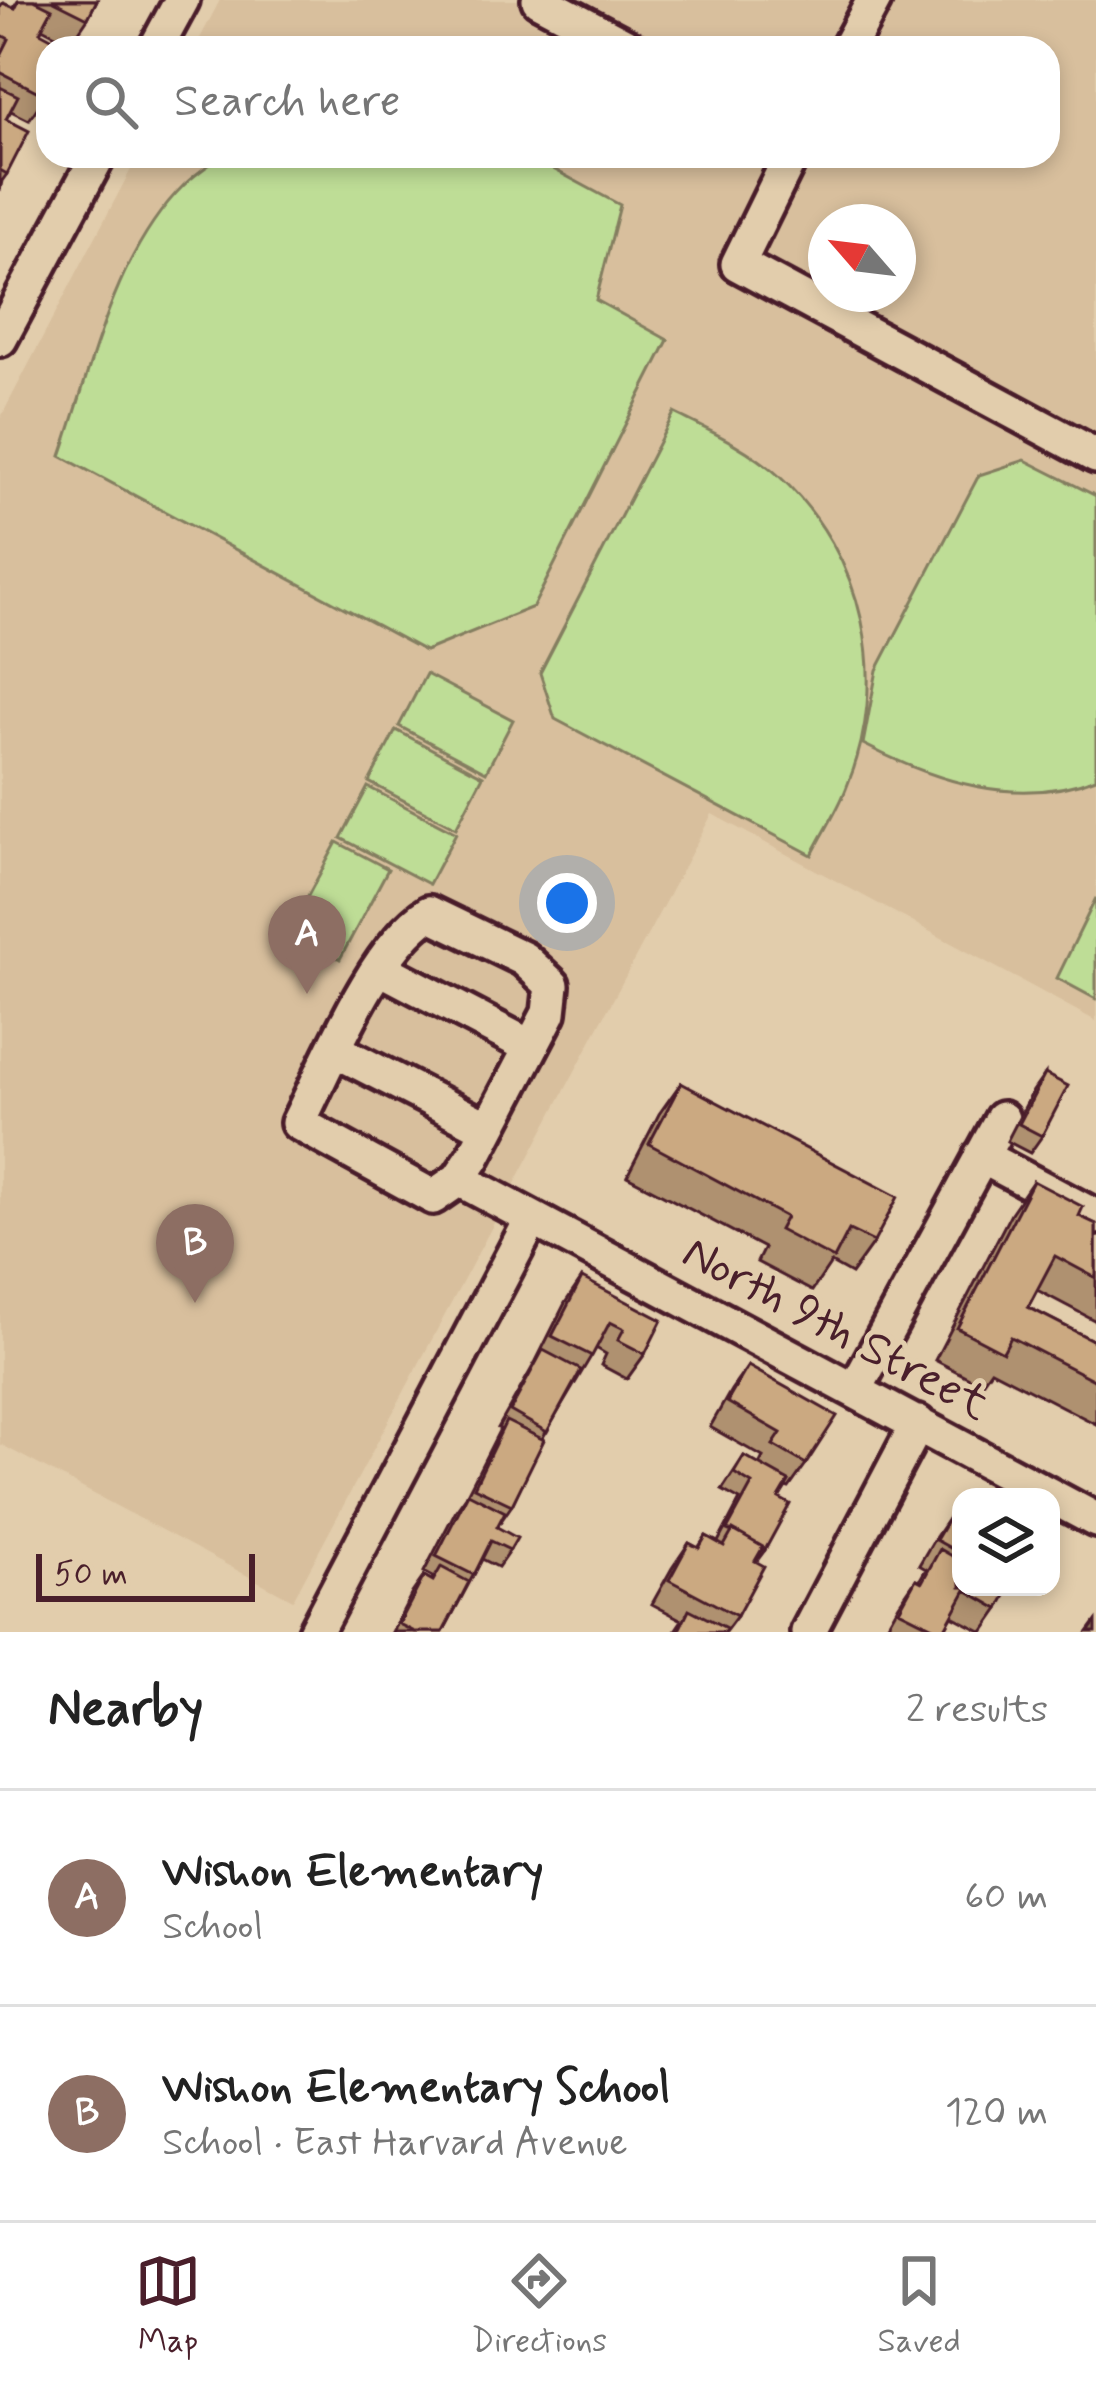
<!DOCTYPE html>
<html lang="en">
<head>
<meta charset="utf-8">
<style>
  body { margin:0; font-family:Mynerve,sans-serif; background:#f2f2f2; color:#222 }
  .controls { position:absolute; right:36px; bottom:36px; display:grid; overflow:hidden; border-radius:24px; box-shadow:0 6px 18px #0003 }
  .controls button { width:108px; height:108px; display:grid; place-items:center; padding:0; border:0; border-bottom:3px solid #e0e0e0; background:#fff; color:#222; font:60px sans-serif }
  .compass { position:absolute; left:808px; top:204px; width:108px; height:108px; border-radius:50%; background:#fff; box-shadow:0 6px 18px #0003; rotate:298deg }
  .scale { position:absolute; left:36px; bottom:30px; width:219px; box-sizing:border-box; padding-left:12px; border:6px solid #4a1f2b; border-top:0; font-size:33px; line-height:42px; white-space:nowrap; color:#4a1f2b; -webkit-text-stroke:9px #e2cdac; paint-order:stroke }
  .you { position:absolute; left:567px; top:903px; width:42px; height:42px; margin:-30px; border:9px solid #fff; border-radius:50%; background:#1a73e8; box-shadow:0 0 0 18px #1a73e833 }
  .badge { display:grid; place-items:center; width:78px; height:78px; border-radius:50%; background:#4a1f2b; color:#fff; font-size:39px; font-weight:700 }
  .pin { position:absolute; translate:-50% -99px; filter:drop-shadow(0 3px 6px #0008) }
  .pin::after { content:''; position:absolute; top:63px; width:42px; height:36px; background:inherit; clip-path:polygon(0 0,100% 0,50% 100%) }
  .list { margin:0; padding:0; list-style:none }
  h2 { display:flex; justify-content:space-between; align-items:center; height:156px; margin:0; padding:0 48px; font-size:51px }
  h2 small { font-size:39px; font-weight:400; color:#767676 }
  .list li { display:grid; grid-template-columns:78px 1fr auto; gap:36px; align-items:center; box-sizing:border-box; height:216px; padding:0 48px; border-top:3px solid #e0e0e0 }
  .list b { display:block; font-size:45px; white-space:nowrap }
  .list p { margin:0; font-size:39px; white-space:nowrap; color:#767676 }
  .list em { font-size:39px; font-style:normal; color:#767676 }
  .icon { flex:none; width:66px; height:66px; fill:none; stroke:currentColor; stroke-width:2; stroke-linecap:round; stroke-linejoin:round }
  .map { position:relative; flex:none; width:1096px; height:1632px; overflow:hidden }
  .search { position:absolute; background:#fff; box-shadow:0 6px 18px #0003; left:36px; right:36px; top:36px; height:132px; display:flex; align-items:center; gap:30px; box-sizing:border-box; padding:0 42px; border-radius:36px; color:#767676; font-size:45px }
  .sheet { height:588px; background:#fff }
  nav { display:flex; justify-content:space-around; align-items:center; box-sizing:border-box; height:168px; border-top:3px solid #e0e0e0; background:#fff; font-size:33px; color:#767676 }
  nav a { display:grid; justify-items:center; gap:6px }
  nav .on { color:#4a1f2b }
  .map>svg:first-child { display:block }
  .built { fill:#d8bf9d; fill-rule:evenodd }
  .green { fill:#bedd96; stroke:#847e60; stroke-width:3 }
  .lines { fill:none; stroke-linecap:round; stroke-linejoin:round }
  .minor-casing { stroke:#4a1f2b; stroke-width:42 }
  .minor { stroke:#e2cdac; stroke-width:33 }
  .wall { fill:#af916f; stroke:#4a1f2b; stroke-width:3 }
  .shaded-wall { fill:#8e765a; stroke:#4a1f2b; stroke-width:3 }
  .building { fill:#cba981; stroke:#4a1f2b; stroke-width:3 }
  .labels { text-anchor:middle; stroke-width:10; stroke-linejoin:round; paint-order:stroke }
  .street-label { font-size:48px; fill:#4a1f2b; stroke:#e2cdac }
</style>
</head>
<body>
<div class="map">
<svg width="1096" height="1632" viewBox="0 0 1096 1632">
  <rect width="100%" height="100%" fill="#e2cdac"/>
  <filter id="ink" filterUnits="userSpaceOnUse"><feTurbulence type="fractalNoise" baseFrequency=".00833" numOctaves="2"/><feDisplacementMap in="SourceGraphic" scale="24" xChannelSelector="R" yChannelSelector="G"/><feConvolveMatrix kernelMatrix="1 2 1 2 8 2 1 2 1" color-interpolation-filters="sRGB"/></filter>
  <g filter="url(#ink)">
    <path class="built" d="M220,0H1096V1021L712,814L293,1600L0,1444V419L138,156H1048V48H195ZM826,222H898V294H826Z"/>
    <path class="green" d="M221,156H529L620,205L596,300L668,340L533,607L425,651L61,456C92,366 114,254 184,185C195,174 209,165 221,156Z
      M674,413C710,431 748,448 778,475C865,555 892,680 846,789C837,812 823,833 812,855L555,719L540,673Z
      M1025,460L1096,496V778C1018,809 934,781 863,744L877,670L979,475Z
      M426,674L513,720L486,772L399,726Z
      M396,730L483,776L456,828L369,782Z
      M368,787L456,833L429,884L341,838Z
      M337,842L388,869L340,959L289,931Z
      M1096,898V999L1057,978Z"/>
    <g class="lines">
      <g class="minor-casing">
        <path id="minor" d="M539,0L630,48
          M156,48L182,0
          M848,48L874,0
          M791,156L738,264L1096,456
          M0,339L98,156
          M429,913L524,959L552,985L549,1013L473,1158L459,1179L433,1197L298,1123C328,1064 374,948 429,913Z
          M380,968L531,1047
          M335,1050L487,1128
          M981,1156L1096,1217
          M459,1179L1096,1520
          M855,1390L1002,1119
          M315,1632L532,1219
          M808,1632L918,1423"/>
      </g>
      <use href="#minor" class="minor"/>
    </g>
    <path class="wall" d="M18,0H97L88,18L71,43L42,28L40,32L48,92L29,120L11,111L6,119L7,174L2,181L0,191V7L13,8Z
      M1045,1074L1042,1136L1030,1153L1007,1141L1033,1091Z
      M681,1083L874,1242L851,1274L831,1263L812,1291L757,1262L764,1248L627,1176L659,1114Z
      M1033,1181L1079,1216L1096,1224V1321L1037,1290L1028,1307L1096,1342V1424L991,1370L981,1384L935,1360L1011,1213Z
      M582,1278L645,1354L627,1379L601,1365L606,1354L596,1348L542,1439L512,1505L497,1527L510,1550L498,1567L482,1559L443,1632H392L412,1593L424,1576L431,1580L433,1577L424,1572L456,1510L466,1496L500,1429L498,1428L536,1361L565,1303Z
      M748,1366L806,1464L789,1488L786,1487L779,1498L765,1550L756,1562L737,1616L725,1632H674L682,1620L652,1604L672,1568L689,1543L698,1548L706,1536L718,1542L740,1500L722,1490L744,1456L759,1465L763,1457L710,1427L731,1390Z
      M961,1514V1587L999,1609L983,1632L952,1616L943,1632H883L899,1604L916,1579L919,1581L926,1569L919,1565L933,1541L950,1516L957,1520Z"/>
    <path class="shaded-wall" d="M1096,1621V1632H1088Z"/>
    <path class="building" d="M19,0H34L52,9L40,32L70,48H48V92L46,96L0,72V57L9,39L0,34V8L3,3L15,8Z
      M52,0H97L88,18Z
      M0,87L18,96L6,119L29,131L7,174L0,170Z
      M1045,1074L1068,1086L1042,1136L1019,1124Z
      M681,1083L898,1197L874,1242L849,1230L834,1259L779,1230L786,1217L649,1144Z
      M1033,1181L1083,1207L1079,1216L1096,1224V1278L1055,1256L1028,1307L1096,1342V1381L1011,1337L1003,1352L957,1328Z
      M582,1278L662,1320L645,1354L618,1340L624,1329L610,1322L592,1356L552,1336Z
      M543,1350L581,1370L547,1432L510,1411Z
      M748,1366L837,1416L806,1464L773,1445L781,1433L727,1402Z
      M506,1421L544,1440L512,1505L474,1487Z
      M744,1456L789,1481L779,1498L790,1504L765,1550L762,1548L763,1547L733,1530L732,1532L727,1530L752,1484L734,1473Z
      M468,1493L505,1512L497,1527L517,1538L510,1550L491,1541L474,1575L436,1556Z
      M950,1516L960,1521L961,1519V1554L936,1540Z
      M733,1530L763,1547L755,1561L764,1566L737,1616L669,1580L689,1543L699,1548L706,1536L724,1546Z
      M940,1549L961,1561V1587L1010,1588L999,1609L966,1590L943,1632L899,1610L916,1579L922,1582Z
      M441,1567L469,1582L443,1632H415L399,1624L424,1576L433,1581Z
      M689,1609L726,1628L724,1632H678Z"/>
  </g>
  <g class="labels">
    <g class="street-label">
      <text transform="translate(837 1326) rotate(28)" y="17">North 9th Street</text>
    </g>
  </g>
</svg>
<div class="controls">
<button><svg class="icon" aria-label="layers" viewBox="0 0 24 24"><path d="M12 4l9 5-9 5-9-5zM3 14l9 5 9-5"/></svg></button>
</div>
<svg class="compass" viewBox="-18 -18 36 36"><path d="M0-13l5 13h-10z" fill="#e53935"/><path d="M0 13l5-13h-10z" fill="#767676"/></svg>
<div class="scale">50 m</div>
<div class="you"></div>
<div class="pin badge" style="left:307px;top:994px;background:#8d6e63">A</div>
<div class="pin badge" style="left:195px;top:1303px;background:#8d6e63">B</div>
<div class="search"><svg class="icon" aria-label="search" viewBox="0 0 24 24"><circle cx="10" cy="10" r="6"/><path d="M15 15l6 6"/></svg>Search here</div>
</div>
<section class="sheet">
<h2>Nearby<small>2 results</small></h2>
<ul class="list">
<li><span class="badge" style="background:#8d6e63">A</span><div><b>Wishon Elementary</b><p>School</p></div><em>60 m</em></li>
<li><span class="badge" style="background:#8d6e63">B</span><div><b>Wishon Elementary School</b><p>School · East Harvard Avenue</p></div><em>120 m</em></li>
</ul>
</section>
<nav>
<a class="on"><svg class="icon" aria-label="map" viewBox="0 0 24 24"><path d="M3 6l6-2 6 2 6-2v14l-6 2-6-2-6 2zM9 4v14M15 6v14"/></svg>Map</a>
<a><svg class="icon" aria-label="directions" viewBox="0 0 24 24"><path d="M12 3l9 9-9 9-9-9zM9 14v-3h6M13 9l2 2-2 2"/></svg>Directions</a>
<a><svg class="icon" aria-label="saved" viewBox="0 0 24 24"><path d="M7 4h10v16l-5-4-5 4z"/></svg>Saved</a>
</nav>
</body>
</html>
